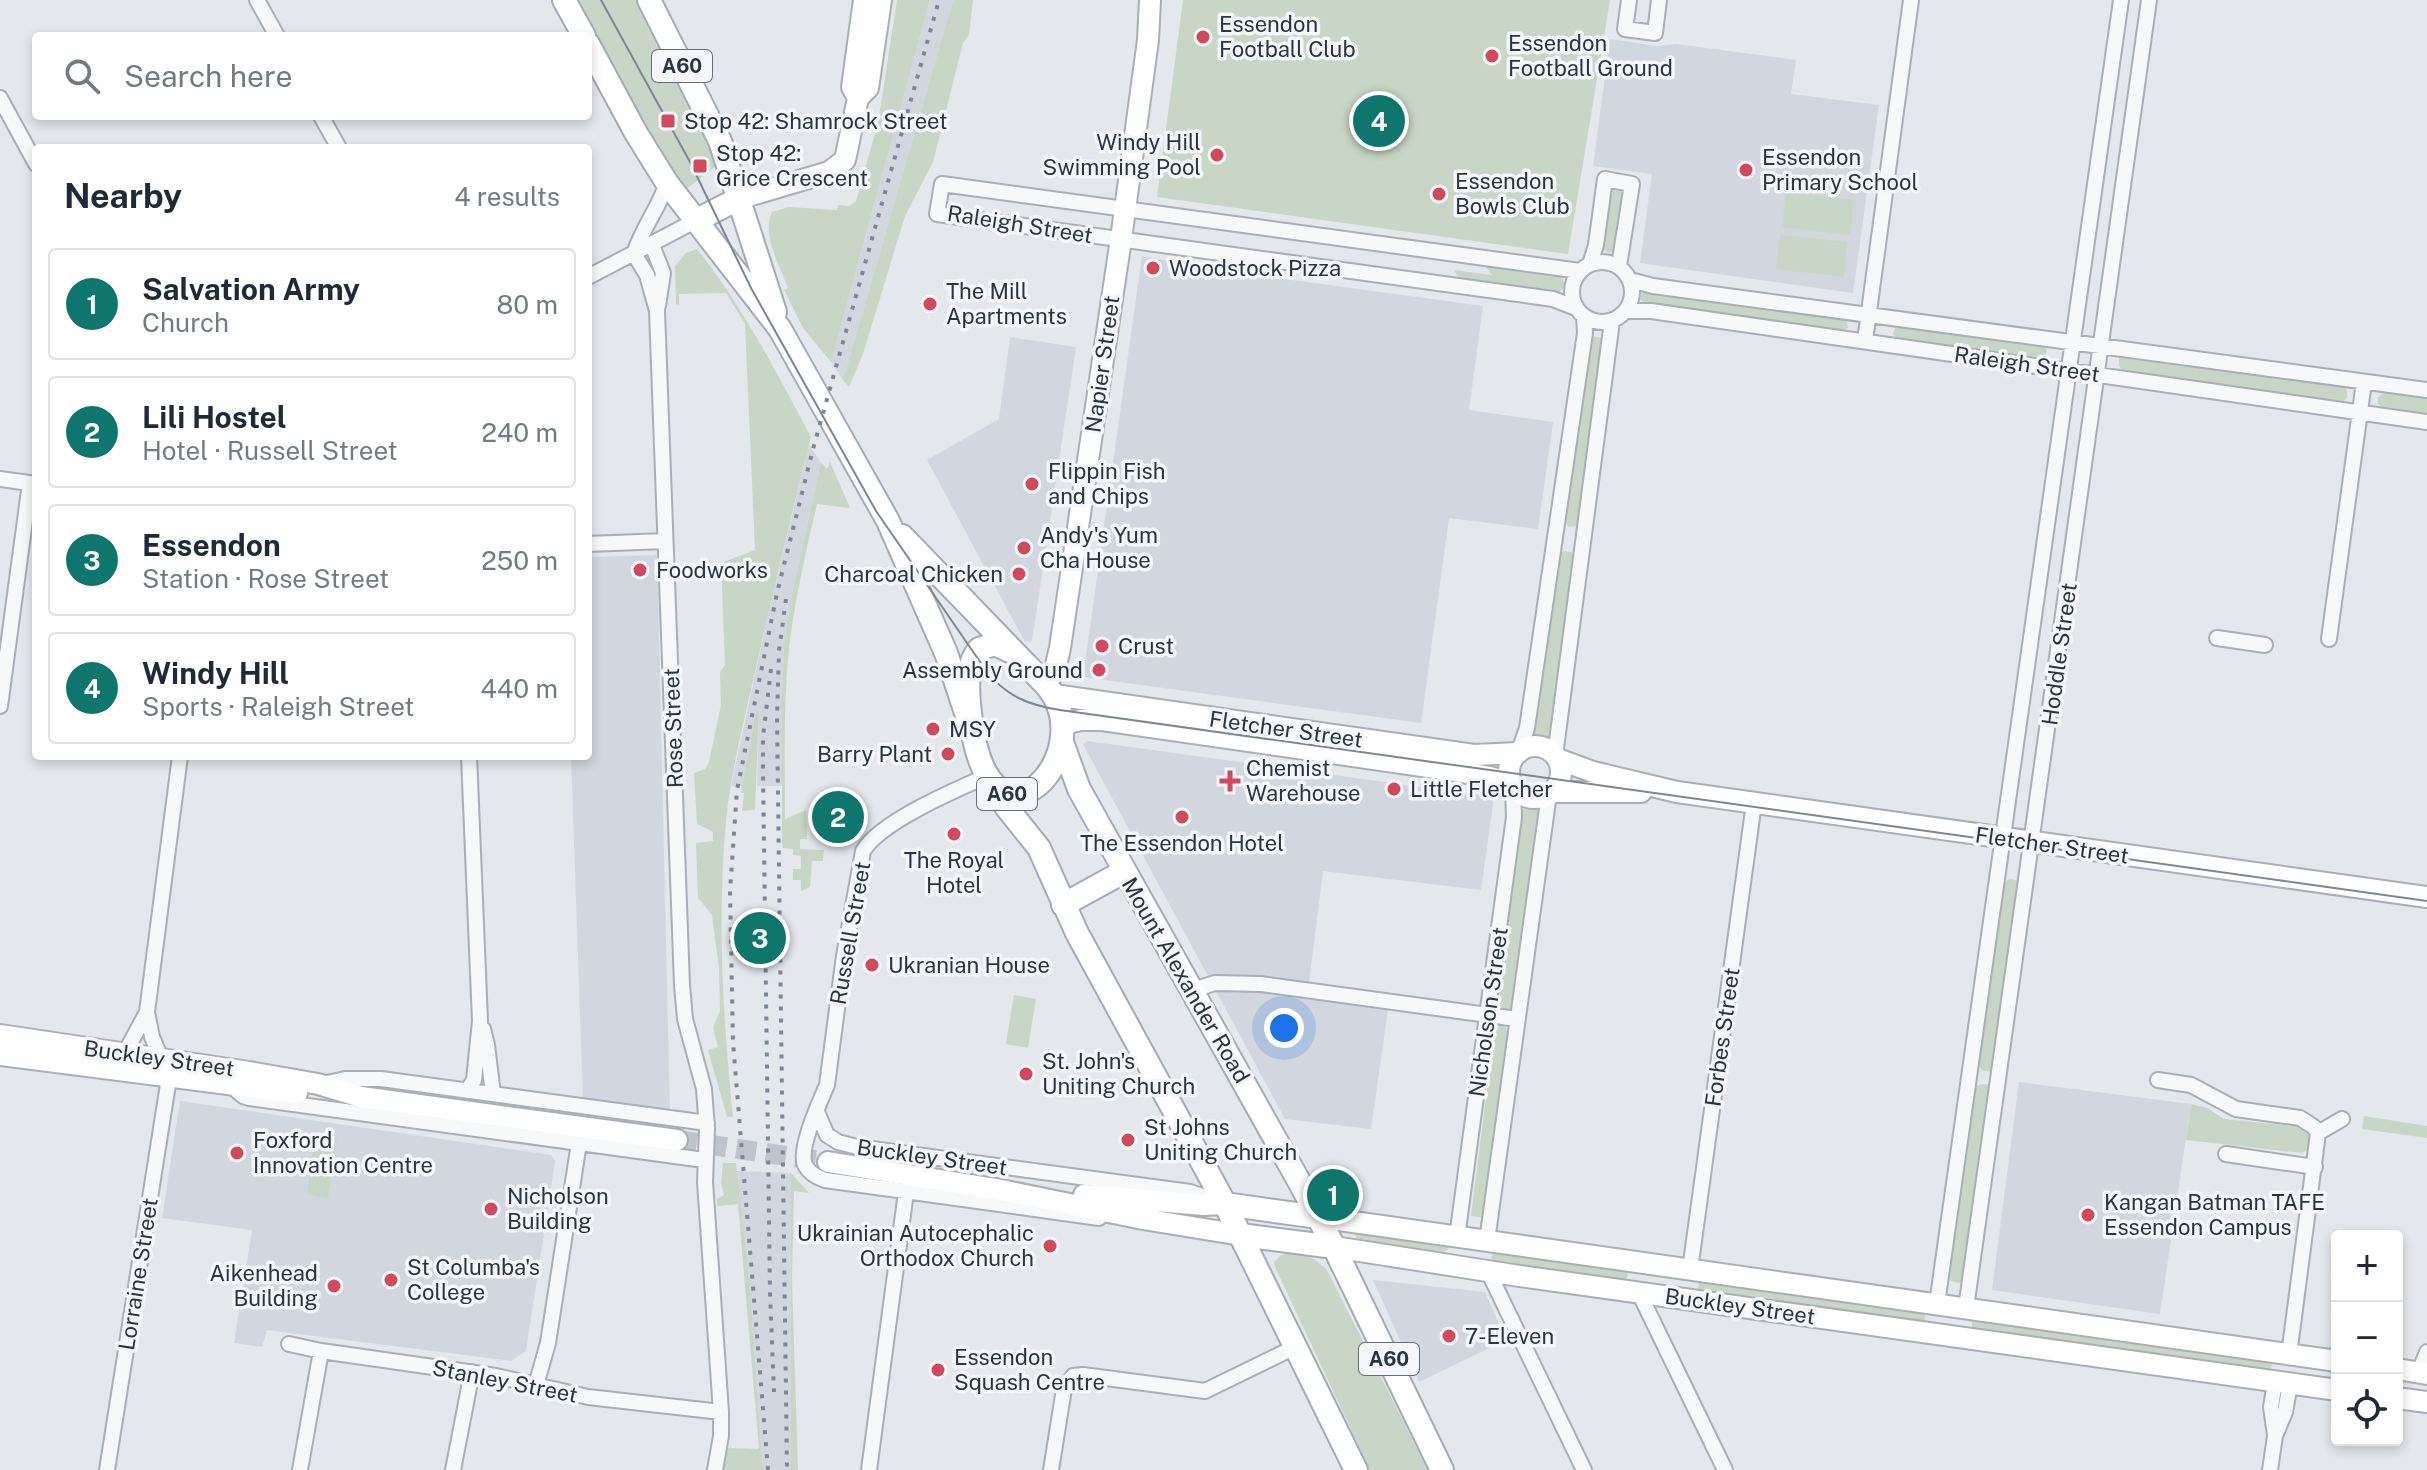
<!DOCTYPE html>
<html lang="en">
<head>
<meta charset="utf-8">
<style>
  body { margin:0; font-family:"Public Sans",sans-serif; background:#f6f6f7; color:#1f2937 }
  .controls { position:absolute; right:24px; bottom:24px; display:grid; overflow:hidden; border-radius:8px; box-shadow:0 4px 12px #0003 }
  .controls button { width:72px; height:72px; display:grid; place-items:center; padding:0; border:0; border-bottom:2px solid #e0e1e3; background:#fff; color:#1f2937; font:40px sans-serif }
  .you { position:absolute; left:1284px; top:1028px; width:28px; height:28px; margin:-20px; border:6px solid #fff; border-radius:50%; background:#1a73e8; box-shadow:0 0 0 12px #1a73e833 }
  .badge { display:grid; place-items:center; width:52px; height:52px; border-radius:50%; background:#0f766e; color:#fff; font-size:26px; font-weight:700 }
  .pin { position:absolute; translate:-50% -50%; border:4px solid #fff; box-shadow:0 2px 8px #0006 }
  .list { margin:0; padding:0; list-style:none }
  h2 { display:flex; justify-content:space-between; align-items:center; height:104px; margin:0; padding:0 32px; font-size:34px }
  h2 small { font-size:26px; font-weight:400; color:#747a83 }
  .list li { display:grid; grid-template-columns:52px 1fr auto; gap:24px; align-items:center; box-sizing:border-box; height:112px; margin:0 16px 16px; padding:0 16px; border:2px solid #e0e1e3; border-radius:8px }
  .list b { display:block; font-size:30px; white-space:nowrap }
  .list p { margin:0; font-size:26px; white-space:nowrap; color:#747a83 }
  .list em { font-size:26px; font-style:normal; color:#747a83 }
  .icon { flex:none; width:44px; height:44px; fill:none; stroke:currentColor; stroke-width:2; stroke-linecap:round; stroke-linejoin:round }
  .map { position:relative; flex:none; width:2427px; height:1470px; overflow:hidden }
  .search { position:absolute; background:#fff; box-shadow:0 4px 12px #0003; left:32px; top:32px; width:560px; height:88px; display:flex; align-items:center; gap:20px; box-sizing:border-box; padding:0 28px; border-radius:8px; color:#747a83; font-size:30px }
  .panel { position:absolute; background:#fff; box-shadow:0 4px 12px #0003; left:32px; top:144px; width:560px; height:616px; border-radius:8px }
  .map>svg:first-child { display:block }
  .built { fill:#d2d6de }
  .green { fill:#c9d6c5 }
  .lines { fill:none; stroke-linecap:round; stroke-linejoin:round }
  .secondary-tunnel { stroke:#bfc3cb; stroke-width:20; stroke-dasharray:20 10; stroke-linecap:butt }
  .street-casing { stroke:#a9aeb7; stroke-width:18 }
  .secondary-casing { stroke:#a9aeb7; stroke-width:24 }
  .primary-casing { stroke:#a3abb8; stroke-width:26 }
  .street { stroke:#f7f8fa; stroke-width:14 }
  .secondary { stroke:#fff; stroke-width:20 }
  .primary { stroke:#fff; stroke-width:22 }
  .tram { stroke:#7d8696; stroke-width:2 }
  .rail { stroke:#7d8696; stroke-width:4; stroke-dasharray:4 8; stroke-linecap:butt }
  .poi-dot { fill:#d1495b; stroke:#f4f6f9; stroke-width:3 }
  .labels { text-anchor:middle; stroke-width:7; stroke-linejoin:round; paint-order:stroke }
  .shield { fill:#f4f6f9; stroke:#676e7b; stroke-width:2 }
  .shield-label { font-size:20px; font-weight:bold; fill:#2b3445 }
  .poi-label { font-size:22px; fill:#2b3445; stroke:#f4f6f9; text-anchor:start }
  .street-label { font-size:22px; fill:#2b3445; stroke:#f4f6f9 }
</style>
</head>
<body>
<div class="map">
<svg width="2427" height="1470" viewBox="0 0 2427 1470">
  <rect width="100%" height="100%" fill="#e4e7ec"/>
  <path class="built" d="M930,0H953L843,380L831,362Z
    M1610,39L1657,46L1676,44L1796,60L1791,94L1879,105L1853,293L1640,263L1652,174L1593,166Z
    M1142,256L1233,272L1483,306L1469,410L1553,422L1538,529L1449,518L1421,723L1083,677Z
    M1010,337L1076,347L1032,641L1025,642L927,460L999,419Z
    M809,445L821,462L791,599L784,645L782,692V786H757L759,712L756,711L742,786H731L769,611Z
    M657,555L670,1113L583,1100L571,756H588V557Z
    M1087,741L1494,797L1481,890L1323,871L1308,990L1389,1002L1371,1129L1285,1119L1083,744Z
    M2019,1082L2191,1104L2160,1314L1992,1290Z
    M180,1101L551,1155L555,1161L526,1351L511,1361L267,1330L262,1347L234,1343L252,1230L162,1218Z
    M736,1171L791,1173V1470H763L750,1287Z
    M1373,1280L1485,1292L1506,1340L1419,1382Z"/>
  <path class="green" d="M574,0H641L704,132L716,166L685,190L657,153Z
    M897,0H930L831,362L803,328L784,290L788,288C780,266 761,235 772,212L789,207L837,210L838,205L849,206L856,201L878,123Z
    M953,0H973L969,35L963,43L933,162L905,216L863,354L849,387L843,380Z
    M1183,0H1610L1568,254L1157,197Z
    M1613,187H1620L1624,190L1616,251L1609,253L1603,249L1602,244L1610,189Z
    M1786,192L1854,200L1850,235L1782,227Z
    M1780,235L1847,242L1844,277L1776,269Z
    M697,249C743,307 776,371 811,437C791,515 773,593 755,672C744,721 731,771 726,821C717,918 723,1020 733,1117H727L708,1050L718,1047L713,1027L720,1011L719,969L712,915L698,898L696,843L713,841V832L697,824L694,773L705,769L709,762L721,705L720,672L725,665L721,563L755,550L745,324L726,293L679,294V305L676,304L675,266L686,253Z
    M1484,264L1561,275L1565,286L1558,294L1460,280L1454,270L1492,275Z
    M1646,290L1846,316L1848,328L1841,332L1648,305L1641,300V295Z
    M1903,323L2040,342L2047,350L2046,355L2037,359L1898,340L1893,334L1895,328Z
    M1588,336L1605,338L1580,523L1578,526L1569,527L1563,520Z
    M2126,356L2342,384L2347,391V398L2341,403L2124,371L2119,366V357Z
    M2384,393L2427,398V415L2384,409L2378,404V397Z
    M821,462L827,469L830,462L850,508L817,504C806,551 795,599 789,648C783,705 785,762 785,819L806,810L807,839H800V849L824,850L823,861H812L810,887L801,891V880H793V869H801V856L793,855V849L783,848L782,844V692L784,645L791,599Z
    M1564,551L1571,552L1575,560L1549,737L1545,741L1533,738V727L1559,554Z
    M756,711H759L755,810L742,811L744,793H741L742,786Z
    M1529,804H1534L1539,813L1514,1002L1508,1012H1501L1496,1005L1521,811Z
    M2010,879L2016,880L2019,887L1995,1067L1991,1072L1982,1070L1978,1065L2004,882Z
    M1014,995L1036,999L1028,1048L1006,1044Z
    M1504,1024L1508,1033L1486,1218L1471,1216L1494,1034L1498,1025Z
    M1983,1084L1992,1085L1965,1279L1959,1283L1951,1281L1947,1274L1975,1086Z
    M2191,1104L2207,1108L2224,1119L2302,1127L2312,1137V1146L2302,1153L2186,1140Z
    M2364,1116L2427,1126V1138L2362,1129Z
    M315,1136L337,1139L328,1198L307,1194Z
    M723,1163H736L750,1287L763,1470H720L725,1448L759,1449L738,1204L717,1206V1199L724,1195L721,1183Z
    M791,1173L809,1193L794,1191L792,1280L798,1470H791Z
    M1353,1230L1447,1245L1448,1249L1441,1253L1358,1242Z
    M1494,1251L1621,1266L1628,1273L1626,1281L1495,1264L1491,1257Z
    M1295,1252L1314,1259L1327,1270L1428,1470H1370L1275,1267L1274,1262L1281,1255Z
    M1704,1278L1921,1309L1925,1316V1321L1919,1325L1702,1294L1698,1289L1699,1282Z
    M1977,1317L2267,1357L2272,1363L2271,1370L2265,1372L1977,1331L1972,1328V1321Z"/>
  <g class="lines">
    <path class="secondary-tunnel" d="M677,1140L828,1162"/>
    <g class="street-casing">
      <path id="street" d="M257,0L277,36
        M1629,0L1625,29L1655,33L1659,0
        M0,98L36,164
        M321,116L339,148
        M652,245L663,273L658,306
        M634,254L647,275L657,311L682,985L685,1019L704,1089L707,1129L705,1182L721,1412V1436L715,1470
        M634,254C642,228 659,208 667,183
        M1572 292a30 30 0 1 1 60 0a30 30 0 1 1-60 0Z
        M1590,264L1596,245L1605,179L1632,184L1619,266
        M588,277L695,221
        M1630,280L1653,286L2427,390
        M1576,308L1553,299L937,214L942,184L1580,271
        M1626,311H1651L2427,422
        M1865,341L1911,0
        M0,479L36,484
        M588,544L665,541
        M2217,638L2265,645
        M2329,639L2364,382
        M0,706L30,483
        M1519,751L1527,728L1585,333L1584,316
        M1555,756L1612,321
        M987,776C955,790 880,822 863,851L844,956L827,1085C820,1101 798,1149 805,1165C809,1173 816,1177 825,1180L1099,1218
        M1193,990L1215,983L1261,984L1517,1019
        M147,1012L152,1037L161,1058
        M483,1029L487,1045L493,1094
        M125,1053L147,1012L180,756
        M2158,1080L2191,1085L2236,1109L2300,1118L2314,1127L2318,1133L2289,1355
        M323,1084L345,1079H381L707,1123
        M230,1085L243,1096L249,1098L704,1160
        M467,1091L474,1080L480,1021L469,756
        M817,1112L827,1135L838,1142L857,1147L1190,1192L1217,1201
        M2318,1133L2342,1119
        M2226,1154L2315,1167
        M1457,1237L1514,817L1513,787
        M1487,1241L1549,794
        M1690,1270L1754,803
        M1488,1271L1584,1470
        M1642,1293L1643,1301L1725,1470
        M1937,1304L2121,0
        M1966,1308L2149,0
        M289,1344L321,1351L496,1376L588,1397L721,1412
        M2419,1372L2427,1352
        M536,1385L548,1343L579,1143
        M2275,1435L2271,1407L2275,1382
        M107,1470L169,1078
        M300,1470L321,1351
        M453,1470L472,1372
        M869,1470L906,1192
        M1051,1470L1064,1389L1073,1376L1083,1375L1205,1391L1295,1347
        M2270,1470L2275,1436L2285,1412L2290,1384"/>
    </g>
    <g class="secondary-casing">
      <path id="secondary" d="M858,98L852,87L864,0
        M738,199L829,172L845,160L858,98L868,88L881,0
        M1046,685L1055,669L1060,648L1121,239L1148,40L1150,0
        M1054,695L1474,755L1518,753
        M1063,724L1081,720H1102L1443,769L1490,777L1512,784
        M1509 772a26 26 0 1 1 52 0a26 26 0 1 1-52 0Z
        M1558,759L1593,772L1677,792L2427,897
        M1552,792H1641
        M0,1035L249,1072L318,1084L361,1097L677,1140
        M0,1055L297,1093
        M828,1162L996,1189L1143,1219L1241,1235
        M1084,1195L1204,1205L1225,1204
        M1318,1217L2337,1361
        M1334,1247L1513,1275L2337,1390
        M2397,1369L2427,1374
        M2397,1398L2427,1402"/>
    </g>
    <g class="primary-casing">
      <path id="primary" d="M564,0L584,36
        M649,0L720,141L775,312
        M588,44L636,133L667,183L780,329L888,521L946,653L973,734
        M695,221L738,199
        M902,536L1046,685C1104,752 991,873 971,721C968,698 964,668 979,649L995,644L1010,651
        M1063,745L1079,789L1300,1183L1334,1247L1442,1470
        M989,780L1007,808L1039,848L1077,933L1225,1204L1356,1470
        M1063,905L1125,871
        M1225,1204L1318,1217
        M1241,1235L1334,1247"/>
    </g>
    <use href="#street" class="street"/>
    <use href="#secondary" class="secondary"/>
    <use href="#primary" class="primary"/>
    <path class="tram" d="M601,0L690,162L751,288L876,511L985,669C1005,696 1028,705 1060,710L2427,901"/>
    <path class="rail" d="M786,599L779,651L777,718L787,1470
      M771,669L763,737V769L770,1293L774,1392
      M768,1470L733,1042L730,891L737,790L777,593L813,449L939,0"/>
  </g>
  <g class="poi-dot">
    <circle cx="1203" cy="37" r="8"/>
    <circle cx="1492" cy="56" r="8"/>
    <rect x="660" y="113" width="16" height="16" rx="4"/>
    <circle cx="1217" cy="155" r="8"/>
    <rect x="692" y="158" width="16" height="16" rx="4"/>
    <circle cx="1746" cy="170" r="8"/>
    <circle cx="1439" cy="194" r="8"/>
    <circle cx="1153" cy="268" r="8"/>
    <circle cx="930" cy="304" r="8"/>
    <circle cx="1032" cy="484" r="8"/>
    <circle cx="1024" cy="548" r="8"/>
    <circle cx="640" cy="570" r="8"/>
    <circle cx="1019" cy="574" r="8"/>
    <circle cx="1102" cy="646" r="8"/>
    <circle cx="1099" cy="670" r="8"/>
    <circle cx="933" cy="729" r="8"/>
    <circle cx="948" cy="754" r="8"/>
    <path d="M1226 769h8v8h8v8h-8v8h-8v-8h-8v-8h8z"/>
    <circle cx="1394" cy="789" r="8"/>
    <circle cx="1182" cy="817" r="8"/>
    <circle cx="954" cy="834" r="8"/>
    <circle cx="872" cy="965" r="8"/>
    <circle cx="1026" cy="1074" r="8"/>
    <circle cx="1128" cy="1140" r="8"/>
    <circle cx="237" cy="1153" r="8"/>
    <circle cx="491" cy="1209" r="8"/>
    <circle cx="2088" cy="1215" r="8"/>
    <circle cx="1050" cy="1246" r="8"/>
    <circle cx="391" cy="1280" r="8"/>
    <circle cx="334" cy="1286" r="8"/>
    <circle cx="1449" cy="1336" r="8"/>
    <circle cx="938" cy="1370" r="8"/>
  </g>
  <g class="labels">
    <g class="shield">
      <rect x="652" y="50" width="60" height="32" rx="6"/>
      <rect x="977" y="778" width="60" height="32" rx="6"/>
      <rect x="1359" y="1343" width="60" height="32" rx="6"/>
    </g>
    <g class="shield-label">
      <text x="682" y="73">A60</text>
      <text x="1007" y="801">A60</text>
      <text x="1389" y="1366">A60</text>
    </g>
    <g class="poi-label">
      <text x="1219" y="32">Essendon<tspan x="1219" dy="25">Football Club</tspan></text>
      <text x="1508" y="51">Essendon<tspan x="1508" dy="25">Football Ground</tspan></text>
      <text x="684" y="129">Stop 42: Shamrock Street</text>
      <text x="1201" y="150" text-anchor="end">Windy Hill<tspan x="1201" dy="25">Swimming Pool</tspan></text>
      <text x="716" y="161">Stop 42:<tspan x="716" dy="25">Grice Crescent</tspan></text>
      <text x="1762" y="165">Essendon<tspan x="1762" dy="25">Primary School</tspan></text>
      <text x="1455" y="189">Essendon<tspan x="1455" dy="25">Bowls Club</tspan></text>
      <text x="1169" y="276">Woodstock Pizza</text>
      <text x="946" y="299">The Mill<tspan x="946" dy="25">Apartments</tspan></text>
      <text x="1048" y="479">Flippin Fish<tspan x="1048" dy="25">and Chips</tspan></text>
      <text x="1040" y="543">Andy's Yum<tspan x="1040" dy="25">Cha House</tspan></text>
      <text x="656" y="578">Foodworks</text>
      <text x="1003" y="582" text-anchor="end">Charcoal Chicken</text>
      <text x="1118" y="654">Crust</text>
      <text x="1083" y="678" text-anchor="end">Assembly Ground</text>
      <text x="949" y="737">MSY</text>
      <text x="932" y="762" text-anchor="end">Barry Plant</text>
      <text x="1246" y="776">Chemist<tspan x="1246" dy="25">Warehouse</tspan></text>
      <text x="1410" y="797">Little Fletcher</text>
      <text x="1182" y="851" text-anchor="middle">The Essendon Hotel</text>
      <text x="954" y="868" text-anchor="middle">The Royal<tspan x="954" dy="25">Hotel</tspan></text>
      <text x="888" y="973">Ukranian House</text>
      <text x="1042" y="1069">St. John's<tspan x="1042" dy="25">Uniting Church</tspan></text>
      <text x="1144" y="1135">St Johns<tspan x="1144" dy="25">Uniting Church</tspan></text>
      <text x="253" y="1148">Foxford<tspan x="253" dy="25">Innovation Centre</tspan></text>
      <text x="507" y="1204">Nicholson<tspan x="507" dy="25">Building</tspan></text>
      <text x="2104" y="1210">Kangan Batman TAFE<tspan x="2104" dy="25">Essendon Campus</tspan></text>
      <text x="1034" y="1241" text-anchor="end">Ukrainian Autocephalic<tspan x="1034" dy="25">Orthodox Church</tspan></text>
      <text x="407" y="1275">St Columba's<tspan x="407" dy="25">College</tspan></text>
      <text x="318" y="1281" text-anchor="end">Aikenhead<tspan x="318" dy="25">Building</tspan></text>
      <text x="1465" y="1344">7-Eleven</text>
      <text x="954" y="1365">Essendon<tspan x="954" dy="25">Squash Centre</tspan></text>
    </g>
    <g class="street-label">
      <text transform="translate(1020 224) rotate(9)" y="8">Raleigh Street</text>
      <text transform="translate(1102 364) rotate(-82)" y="8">Napier Street</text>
      <text transform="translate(2027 364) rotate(8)" y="8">Raleigh Street</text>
      <text transform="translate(2059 654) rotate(-82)" y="8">Hoddle Street</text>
      <text transform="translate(673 728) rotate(-92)" y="8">Rose Street</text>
      <text transform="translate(1286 729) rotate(8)" y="8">Fletcher Street</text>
      <text transform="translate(2052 845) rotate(8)" y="8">Fletcher Street</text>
      <text transform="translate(850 933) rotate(-80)" y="8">Russell Street</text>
      <text transform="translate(1186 980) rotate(60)" y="8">Mount Alexander Road</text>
      <text transform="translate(1488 1012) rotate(-82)" y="8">Nicholson Street</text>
      <text transform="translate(1722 1037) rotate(-82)" y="8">Forbes Street</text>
      <text transform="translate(159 1058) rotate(8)" y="8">Buckley Street</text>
      <text transform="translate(932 1157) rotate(8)" y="8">Buckley Street</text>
      <text transform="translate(138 1274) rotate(-81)" y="8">Lorraine Street</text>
      <text transform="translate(1740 1306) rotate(8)" y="8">Buckley Street</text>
      <text transform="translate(505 1381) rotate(11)" y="8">Stanley Street</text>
    </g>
  </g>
</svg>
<div class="controls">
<button>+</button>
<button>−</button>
<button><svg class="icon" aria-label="locate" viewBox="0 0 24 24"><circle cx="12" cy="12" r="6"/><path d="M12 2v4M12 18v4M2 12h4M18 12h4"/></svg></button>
</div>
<div class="you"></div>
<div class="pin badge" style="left:1333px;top:1195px">1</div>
<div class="pin badge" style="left:838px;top:817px">2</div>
<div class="pin badge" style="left:760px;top:938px">3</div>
<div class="pin badge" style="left:1379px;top:121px">4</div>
<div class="search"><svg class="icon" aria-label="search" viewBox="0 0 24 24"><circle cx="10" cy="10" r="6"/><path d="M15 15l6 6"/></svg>Search here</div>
<section class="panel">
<h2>Nearby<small>4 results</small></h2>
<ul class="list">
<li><span class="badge">1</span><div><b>Salvation Army</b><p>Church</p></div><em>80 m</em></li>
<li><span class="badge">2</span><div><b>Lili Hostel</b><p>Hotel · Russell Street</p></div><em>240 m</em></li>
<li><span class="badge">3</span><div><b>Essendon</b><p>Station · Rose Street</p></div><em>250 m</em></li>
<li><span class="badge">4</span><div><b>Windy Hill</b><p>Sports · Raleigh Street</p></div><em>440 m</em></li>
</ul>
</section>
</div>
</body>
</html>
